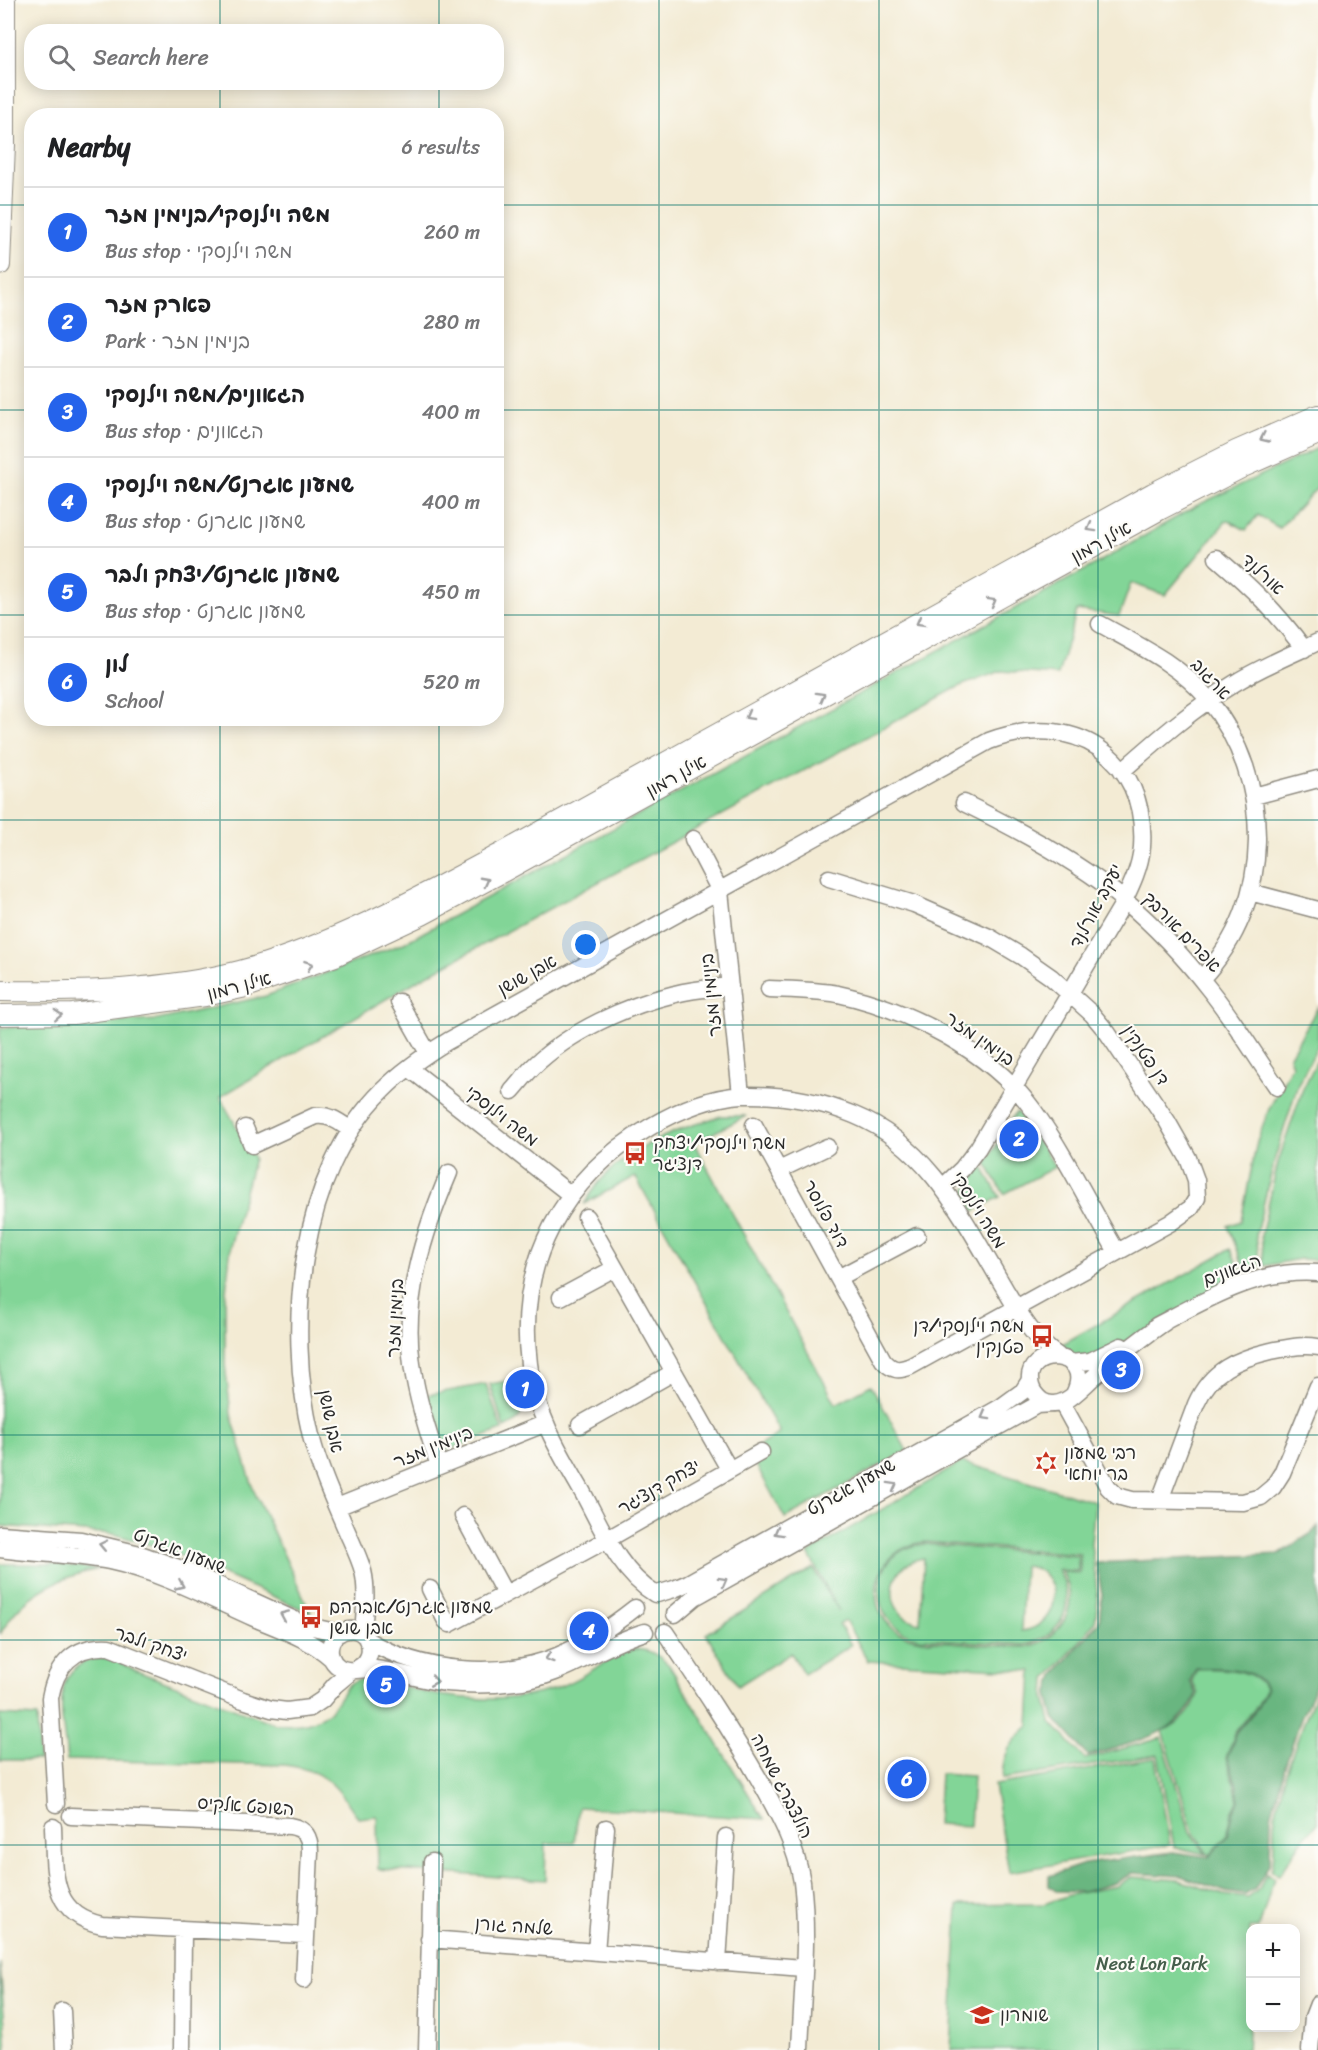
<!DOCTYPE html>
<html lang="en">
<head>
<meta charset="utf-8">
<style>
  body { margin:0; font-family:Sriracha,"Playpen Sans Hebrew",sans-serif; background:#f6f6f6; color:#202124 }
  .controls { position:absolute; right:18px; bottom:18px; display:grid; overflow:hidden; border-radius:12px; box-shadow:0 3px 15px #0003 }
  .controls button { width:54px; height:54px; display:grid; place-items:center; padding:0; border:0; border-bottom:2px solid #e0e0e0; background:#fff; color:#202124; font:30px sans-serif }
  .you { position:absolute; left:586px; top:945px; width:21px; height:21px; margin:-15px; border:4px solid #fff; border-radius:50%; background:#1a73e8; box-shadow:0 0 0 9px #1a73e833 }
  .badge { display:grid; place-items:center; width:39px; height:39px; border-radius:50%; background:#2563eb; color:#fff; font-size:20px; font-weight:700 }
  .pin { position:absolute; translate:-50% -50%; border:3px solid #fff; box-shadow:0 2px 6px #0006 }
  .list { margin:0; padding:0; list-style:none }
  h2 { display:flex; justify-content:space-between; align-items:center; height:78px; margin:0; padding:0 24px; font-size:26px }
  h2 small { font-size:20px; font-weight:400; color:#757577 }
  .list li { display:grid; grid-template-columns:39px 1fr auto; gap:18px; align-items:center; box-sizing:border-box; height:90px; padding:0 24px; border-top:2px solid #e0e0e0 }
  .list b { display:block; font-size:22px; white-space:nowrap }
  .list p { margin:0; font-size:20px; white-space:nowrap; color:#757577 }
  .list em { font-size:20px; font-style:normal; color:#757577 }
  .icon { flex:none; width:33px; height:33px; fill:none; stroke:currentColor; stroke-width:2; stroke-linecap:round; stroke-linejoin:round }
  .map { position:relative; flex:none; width:1318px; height:2050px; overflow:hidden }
  .search { position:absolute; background:#fff; box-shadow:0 3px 15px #0003; left:24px; top:24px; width:480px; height:66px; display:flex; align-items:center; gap:15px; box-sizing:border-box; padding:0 21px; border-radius:24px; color:#757577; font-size:22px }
  .panel { position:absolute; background:#fff; box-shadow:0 3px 15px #0003; left:24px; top:108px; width:480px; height:618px; border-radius:24px }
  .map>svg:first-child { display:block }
  .green { fill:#82d597; stroke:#568061; stroke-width:1.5; fill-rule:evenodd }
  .forest { fill:#69b680; stroke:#4a7056; stroke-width:1.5 }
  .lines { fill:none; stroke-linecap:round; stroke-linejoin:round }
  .minor-casing { stroke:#8f8b80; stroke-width:19 }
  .major-casing { stroke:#8f8b80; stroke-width:22 }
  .minor { stroke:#fff; stroke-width:16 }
  .major { stroke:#fff; stroke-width:20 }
  .oneway { stroke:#a0a0a0 }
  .grid { fill:none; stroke:#0f766e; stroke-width:1.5; stroke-opacity:0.55 }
  .labels { text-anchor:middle; stroke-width:4.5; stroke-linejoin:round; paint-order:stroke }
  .street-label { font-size:18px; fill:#2b2b2b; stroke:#fdfcf7 }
  .poi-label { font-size:18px; fill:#2b2b2b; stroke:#fdfcf7; text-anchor:start }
  .park-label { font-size:18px; fill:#455e4b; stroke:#fdfcf7 }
</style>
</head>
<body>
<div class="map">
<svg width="1318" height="2050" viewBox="0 0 1318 2050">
  <rect width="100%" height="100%" fill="#fdfcf7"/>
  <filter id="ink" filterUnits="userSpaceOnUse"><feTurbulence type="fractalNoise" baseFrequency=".0167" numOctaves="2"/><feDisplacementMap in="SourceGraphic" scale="12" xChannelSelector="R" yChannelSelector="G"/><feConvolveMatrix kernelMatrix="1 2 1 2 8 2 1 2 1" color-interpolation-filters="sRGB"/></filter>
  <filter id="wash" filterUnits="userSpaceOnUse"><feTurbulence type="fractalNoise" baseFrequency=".008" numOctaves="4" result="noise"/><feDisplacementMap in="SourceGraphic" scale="24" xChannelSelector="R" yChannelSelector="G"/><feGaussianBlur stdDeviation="1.35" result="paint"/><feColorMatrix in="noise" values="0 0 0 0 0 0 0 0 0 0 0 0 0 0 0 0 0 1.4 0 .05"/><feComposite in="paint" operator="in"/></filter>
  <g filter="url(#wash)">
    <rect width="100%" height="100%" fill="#f3ebd4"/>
    <path class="green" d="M1318,448V487L1279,528L1258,515L1246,530L1227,520L1165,595L1131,583L1119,616L1077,610L1058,675L1001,671L960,686L420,979L220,1097L254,1158L231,1243L225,1301V1364L231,1414L254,1491L311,1613L167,1550L114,1534L0,1526V1028L158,1020L266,996L404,943L1087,569L1196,506Z
      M1318,1007V1046L1298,1084L1275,1158L1256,1234L1260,1267L1245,1270L1228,1226L1241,1221L1257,1141L1269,1109L1292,1065L1289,1057Z
      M1318,1058V1260L1299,1259L1264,1266L1261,1235L1278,1162L1302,1091Z
      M1016,1112L1024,1116L1055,1167L1004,1194L986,1163Z
      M721,1116H746L694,1143L836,1404L871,1385L907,1451L785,1518L749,1452L780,1433L635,1176L584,1204C589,1197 594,1188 600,1181C631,1146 677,1129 721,1116Z
      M982,1166L1000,1197L974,1211C960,1187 967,1186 982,1166Z
      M1230,1249L1245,1277L1090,1361L1050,1351Z
      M518,1379C523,1400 530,1419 504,1428L490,1384Z
      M486,1384L502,1430L448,1450H443L439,1444L426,1395Z
      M962,1462L1095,1502L1091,1544L1098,1599L1095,1622L1077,1645L1046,1679L1045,1697L1051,1722L1085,1759L1162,1738L1190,1832L1206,1854L1174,1847L1158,1755L1002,1779C1003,1753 1010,1743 1029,1726L1032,1671L868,1661L845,1620L839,1624L851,1645L804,1674L791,1653L738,1686L706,1634L813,1568L839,1611L808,1553ZM924,1542L1080,1554V1573L1062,1572C1082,1605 1061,1641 1025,1647C1000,1646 976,1644 951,1642C937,1641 920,1642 906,1636C857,1615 872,1548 924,1542Z
      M924,1544L1078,1556V1571L1058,1570C1078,1603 1062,1638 1024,1645L920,1638C863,1626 866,1550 924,1544ZM924,1558V1559L920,1623C881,1616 885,1563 924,1558ZM1024,1566C1064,1568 1063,1627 1021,1631Z
      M0,1564H54L99,1569C58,1577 20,1595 0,1635Z
      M633,1649C649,1649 657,1654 669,1665L764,1819L579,1807L574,1843H546L545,1880L378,1869L377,1816L358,1818C337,1785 325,1770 284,1765L67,1760C65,1738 59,1712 63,1690C67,1667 92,1653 113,1659C120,1661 128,1667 134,1670L275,1724C297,1726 317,1725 333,1707C342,1696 346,1681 361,1679C379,1676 413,1691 432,1694C469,1700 505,1702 541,1693C570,1686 597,1666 623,1652Z
      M1197,1669C1216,1668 1259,1668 1265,1690L1257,1706L1236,1731L1226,1758L1234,1782L1238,1801L1232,1813L1227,1836L1209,1856L1193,1832L1163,1731C1181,1722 1191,1714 1198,1694L1192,1681Z
      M1318,1689V1823L1304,1838L1279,1875L1271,1871C1277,1854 1272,1834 1275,1816C1284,1772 1300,1730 1318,1689Z
      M0,1715L37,1717L39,1760H0Z
      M1155,1758L1170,1845L1009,1872L994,1785Z
      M940,1774L973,1776L970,1826L937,1824Z
      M1266,1874L1274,1878L1259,1928H1250V2003L1247,2050H951L958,1905L1044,1904L1069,1895L1117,1886L1131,1877L1179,1880L1224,1895L1248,1898L1259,1889Z
      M0,1964L7,2050H0Z"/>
    <path class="forest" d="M1318,1526V1680L1300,1721L1286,1763L1271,1817L1270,1863L1255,1889L1245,1895L1226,1892L1181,1876L1132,1873L1117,1882L1083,1892L1056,1891L1049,1886V1876L1084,1864L1173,1852L1209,1857L1228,1836L1233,1813L1239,1801L1236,1782L1227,1758L1237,1732L1258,1707L1266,1690C1260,1666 1217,1667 1196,1668L1190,1681L1196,1694C1182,1736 1125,1744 1088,1756L1054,1718L1048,1695L1054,1675L1099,1622L1102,1594L1096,1563L1279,1554L1312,1533Z"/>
  </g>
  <g filter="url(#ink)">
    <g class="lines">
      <g class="minor-casing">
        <path id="minor" d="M1217,558C1252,588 1276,611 1304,649
          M1100,624C1138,645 1180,665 1208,699C1274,781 1275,902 1201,979
          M1122,771C1158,739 1194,708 1235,683C1261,667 1290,655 1318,642
          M1254,796L1318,779
          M964,803C1015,828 1081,863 1124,900C1155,926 1184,957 1209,989C1234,1020 1254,1054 1277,1087
          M693,839L720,891L741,1095
          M1250,892L1318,910
          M769,989C792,990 815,990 838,994C908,1009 991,1051 1034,1111C1065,1154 1090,1206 1117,1252
          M399,1002L428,1053
          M409,1068L571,1195
          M512,1091C519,1083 526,1074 533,1067C570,1031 626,1006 675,994C693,989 712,988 730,986
          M754,1125L883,1360C892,1371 899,1371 911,1366L1170,1223L1191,1208L1197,1198L1196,1180L1188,1158L1167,1121L1107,1032L1092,1014L1051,977L1021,956L989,937L914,904L829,878
          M245,1128L252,1145L315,1116C330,1114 339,1122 351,1130
          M779,1170L827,1147
          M586,1217L729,1469
          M838,1278L917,1236
          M561,1297L615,1268
          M1156,1326C1207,1299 1259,1268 1318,1273
          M1071,1363L1090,1361L1121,1346
          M1074,1394C1097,1348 1020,1345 1031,1386C1033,1393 1037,1397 1042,1401C1063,1413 1081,1387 1096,1375C1119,1357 1141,1338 1165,1322
          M1062,1403L1108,1487L1117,1496L1132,1500L1243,1502L1261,1497L1273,1487L1282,1473L1318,1386
          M580,1425L674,1372
          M439,1466C428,1432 417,1399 412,1364C402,1299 424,1232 449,1173
          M1160,1500L1196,1404C1211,1370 1237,1359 1271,1351C1287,1348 1302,1344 1318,1347
          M337,1507L544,1424
          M463,1516L505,1594
          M0,1534L81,1540L140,1554L187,1571L308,1626L340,1633
          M0,1549C36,1554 73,1554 109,1561C160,1572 207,1597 254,1618C280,1629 310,1639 331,1658
          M430,1589L446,1621L450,1624L608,1539L761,1452
          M655,1594C619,1572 602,1528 583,1493C559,1452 535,1412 529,1364C516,1261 563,1178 650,1127C677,1111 711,1097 742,1095C780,1094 820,1101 854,1115C930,1146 965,1222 1005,1289C1019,1313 1034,1340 1058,1356
          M657,1594L674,1589L688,1583L1001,1407L1023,1391L1030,1380
          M675,1614L695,1597L1010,1420L1037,1405L1052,1404
          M665,1632C698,1681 731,1730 760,1781C778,1813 796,1845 802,1882C809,1937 802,1995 800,2050
          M363,1634C364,1614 368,1592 363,1571C359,1557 352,1543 346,1529C333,1499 319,1468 311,1436C285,1327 299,1172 383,1090C402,1071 425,1055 448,1041L989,741C1071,710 1148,755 1142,847C1140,869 1130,888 1121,907L978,1148L962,1169L943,1187
          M367,1640C420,1672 500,1680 557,1656C586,1644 611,1627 635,1608
          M356,1669C381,1658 369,1623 344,1631C338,1633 333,1637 331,1643C328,1652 331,1662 339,1667C349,1674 363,1668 375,1669C399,1672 422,1680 446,1683C468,1685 492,1685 514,1682C563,1678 600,1645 645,1632
          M56,1804L50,1698C56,1665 74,1645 109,1647L243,1700L271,1709L287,1711L310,1708L322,1700L335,1685L353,1670
          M71,1816L290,1826C306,1829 310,1837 310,1852L304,1980
          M53,1827C55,1870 49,1914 102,1925L305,1935
          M429,1939L803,1968
          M596,1952L606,1828
          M718,1962L726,1837
          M62,2011L64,2050
          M182,2050L183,1929
          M427,2050L432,1862
          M1310,2050L1313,2017L1318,2004"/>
      </g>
      <g class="major-casing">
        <path id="major" d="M0,265L5,145V0
          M0,991C80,992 162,991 240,971C331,946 420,897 502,853L1153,493L1236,451L1318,415
          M0,1015L73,1014L205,996L246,987L335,956L377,936L422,915L510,868L1161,509L1243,467L1318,434"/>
      </g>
      <use href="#minor" class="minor"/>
      <use href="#major" class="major"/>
    </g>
    <defs><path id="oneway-chevron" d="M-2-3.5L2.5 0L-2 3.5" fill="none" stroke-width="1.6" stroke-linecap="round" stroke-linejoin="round" transform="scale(1.5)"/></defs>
    <g class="oneway">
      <use href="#oneway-chevron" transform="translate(1264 438) rotate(155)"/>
      <use href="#oneway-chevron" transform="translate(1091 528) rotate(151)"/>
      <use href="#oneway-chevron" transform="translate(992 602) rotate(-29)"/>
      <use href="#oneway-chevron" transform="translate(920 622) rotate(151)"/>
      <use href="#oneway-chevron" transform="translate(821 696) rotate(-29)"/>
      <use href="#oneway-chevron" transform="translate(749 716) rotate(151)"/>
      <use href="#oneway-chevron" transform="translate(485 881) rotate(-28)"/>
      <use href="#oneway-chevron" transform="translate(309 965) rotate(-20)"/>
      <use href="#oneway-chevron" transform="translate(58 1015) rotate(-3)"/>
      <use href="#oneway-chevron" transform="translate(985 1416) rotate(151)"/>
      <use href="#oneway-chevron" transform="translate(893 1486) rotate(-29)"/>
      <use href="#oneway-chevron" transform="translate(778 1532) rotate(151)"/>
      <use href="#oneway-chevron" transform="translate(103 1545) rotate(-168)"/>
      <use href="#oneway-chevron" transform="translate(723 1581) rotate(-29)"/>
      <use href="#oneway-chevron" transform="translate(180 1585) rotate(23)"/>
      <use href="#oneway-chevron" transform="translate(284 1615) rotate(-156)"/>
      <use href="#oneway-chevron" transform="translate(549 1658) rotate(162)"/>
      <use href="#oneway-chevron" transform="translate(434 1681) rotate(10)"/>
    </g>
  </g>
  <path class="grid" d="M220,0V32M439,0V32M659,0V2050M879,0V2050M1098,0V2050M220,82V116M439,82V116M0,205H32M496,205H1318M0,410H32M496,410H1318M0,615H32M496,615H1318M220,718V2050M439,718V2050M0,820H1318M0,1025H1318M0,1230H1318M0,1435H1318M0,1640H1318M0,1845H1318"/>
  <defs>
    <g id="bus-bare" transform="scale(1.8)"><path d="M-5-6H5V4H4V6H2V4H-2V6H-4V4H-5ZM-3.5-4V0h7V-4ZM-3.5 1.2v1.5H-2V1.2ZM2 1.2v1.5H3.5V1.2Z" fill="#c8321e" stroke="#fdfcf7" stroke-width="2.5" paint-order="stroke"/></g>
    <g id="synagogue-bare" transform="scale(1.8)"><path d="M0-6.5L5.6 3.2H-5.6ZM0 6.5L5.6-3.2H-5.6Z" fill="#c8321e" stroke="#fdfcf7" stroke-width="2.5" paint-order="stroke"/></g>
    <g id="school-bare" transform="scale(1.8)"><path d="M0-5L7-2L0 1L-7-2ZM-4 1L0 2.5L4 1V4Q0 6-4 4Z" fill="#c8321e" stroke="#fdfcf7" stroke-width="2.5" paint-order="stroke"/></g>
  </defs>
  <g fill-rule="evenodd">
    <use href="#bus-bare" x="635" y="1153"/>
    <use href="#bus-bare" x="1042" y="1336"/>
    <use href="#synagogue-bare" x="1046" y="1463"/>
    <use href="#bus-bare" x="311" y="1617"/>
    <use href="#school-bare" x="982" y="2015"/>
  </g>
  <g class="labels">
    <g class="street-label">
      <text transform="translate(1101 542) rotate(-29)" y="6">אילן רמון</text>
      <text transform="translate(1263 574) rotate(43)" y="6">אורלנד</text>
      <text transform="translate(1211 679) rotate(47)" y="6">ארגוב</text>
      <text transform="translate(676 776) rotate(-29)" y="6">אילן רמון</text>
      <text transform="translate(1096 906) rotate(-62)" y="6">יעקב אורלנד</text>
      <text transform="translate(1182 932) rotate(46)" y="6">אפרים אורבך</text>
      <text transform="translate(527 975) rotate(-29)" y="6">אבן שושן</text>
      <text transform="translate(239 986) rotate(-15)" y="6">אילן רמון</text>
      <text transform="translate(711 995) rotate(-96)" y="6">בינימין מזר</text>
      <text transform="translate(980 1039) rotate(35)" y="6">בנימין מזר</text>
      <text transform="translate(1146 1055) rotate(56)" y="6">דן פטנקין</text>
      <text transform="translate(502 1116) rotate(38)" y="6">משה וילנסקי</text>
      <text transform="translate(979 1210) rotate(58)" y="6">משה וילנסקי</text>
      <text transform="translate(826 1214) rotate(61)" y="6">דוד פלוסר</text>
      <text transform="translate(1232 1270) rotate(-20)" y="6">הגאונים</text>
      <text transform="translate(395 1318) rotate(-87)" y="6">בנימין מזר</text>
      <text transform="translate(331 1421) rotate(78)" y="6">אבן שושן</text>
      <text transform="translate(433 1447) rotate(-22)" y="6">בינימין מזר</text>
      <text transform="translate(659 1487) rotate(-30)" y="6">יצחק דנציגר</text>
      <text transform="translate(851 1487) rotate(-29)" y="6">שמעון אגרנט</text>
      <text transform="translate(180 1551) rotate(21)" y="6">שמעון אגרנט</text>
      <text transform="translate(151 1644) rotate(19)" y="6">יצחק ולבר</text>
      <text transform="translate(782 1786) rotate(63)" y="6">הולצברג שמחה</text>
      <text transform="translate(246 1806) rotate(4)" y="6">השופט אלקיס</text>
      <text transform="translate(514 1926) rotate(4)" y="6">שלמה גורן</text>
    </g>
    <g class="poi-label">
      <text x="653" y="1149">משה וילנסקי/יצחק<tspan x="653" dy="21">דנציגר</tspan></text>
      <text x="1024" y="1332" text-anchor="end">משה וילנסקי/דן<tspan x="1024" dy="21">פטנקין</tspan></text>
      <text x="1064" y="1459">רבי שמעון<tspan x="1064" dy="21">בר יוחאי</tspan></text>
      <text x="329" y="1613">שמעון אגרנט/אברהם<tspan x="329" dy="21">אבן שושן</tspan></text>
      <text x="1000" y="2021">שומרון</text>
    </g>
    <g class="park-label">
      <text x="1152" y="1970">Neot Lon Park</text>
    </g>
  </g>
</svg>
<div class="controls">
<button>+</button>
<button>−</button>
</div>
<div class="you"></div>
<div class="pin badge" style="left:525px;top:1389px">1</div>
<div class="pin badge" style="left:1019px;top:1139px">2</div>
<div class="pin badge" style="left:1121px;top:1370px">3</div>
<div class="pin badge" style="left:589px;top:1631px">4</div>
<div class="pin badge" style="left:386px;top:1685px">5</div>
<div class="pin badge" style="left:907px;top:1779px">6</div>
<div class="search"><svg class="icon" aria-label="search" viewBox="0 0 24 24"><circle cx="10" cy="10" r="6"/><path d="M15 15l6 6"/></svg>Search here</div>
<section class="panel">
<h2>Nearby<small>6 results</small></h2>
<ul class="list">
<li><span class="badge">1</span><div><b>משה וילנסקי/בנימין מזר</b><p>Bus stop · משה וילנסקי</p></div><em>260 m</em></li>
<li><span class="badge">2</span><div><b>פארק מזר</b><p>Park · בנימין מזר</p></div><em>280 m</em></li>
<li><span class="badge">3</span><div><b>הגאונים/משה וילנסקי</b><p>Bus stop · הגאונים</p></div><em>400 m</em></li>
<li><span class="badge">4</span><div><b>שמעון אגרנט/משה וילנסקי</b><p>Bus stop · שמעון אגרנט</p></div><em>400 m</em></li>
<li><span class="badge">5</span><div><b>שמעון אגרנט/יצחק ולבר</b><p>Bus stop · שמעון אגרנט</p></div><em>450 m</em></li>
<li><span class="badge">6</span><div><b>לון</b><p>School</p></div><em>520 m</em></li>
</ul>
</section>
</div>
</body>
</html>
